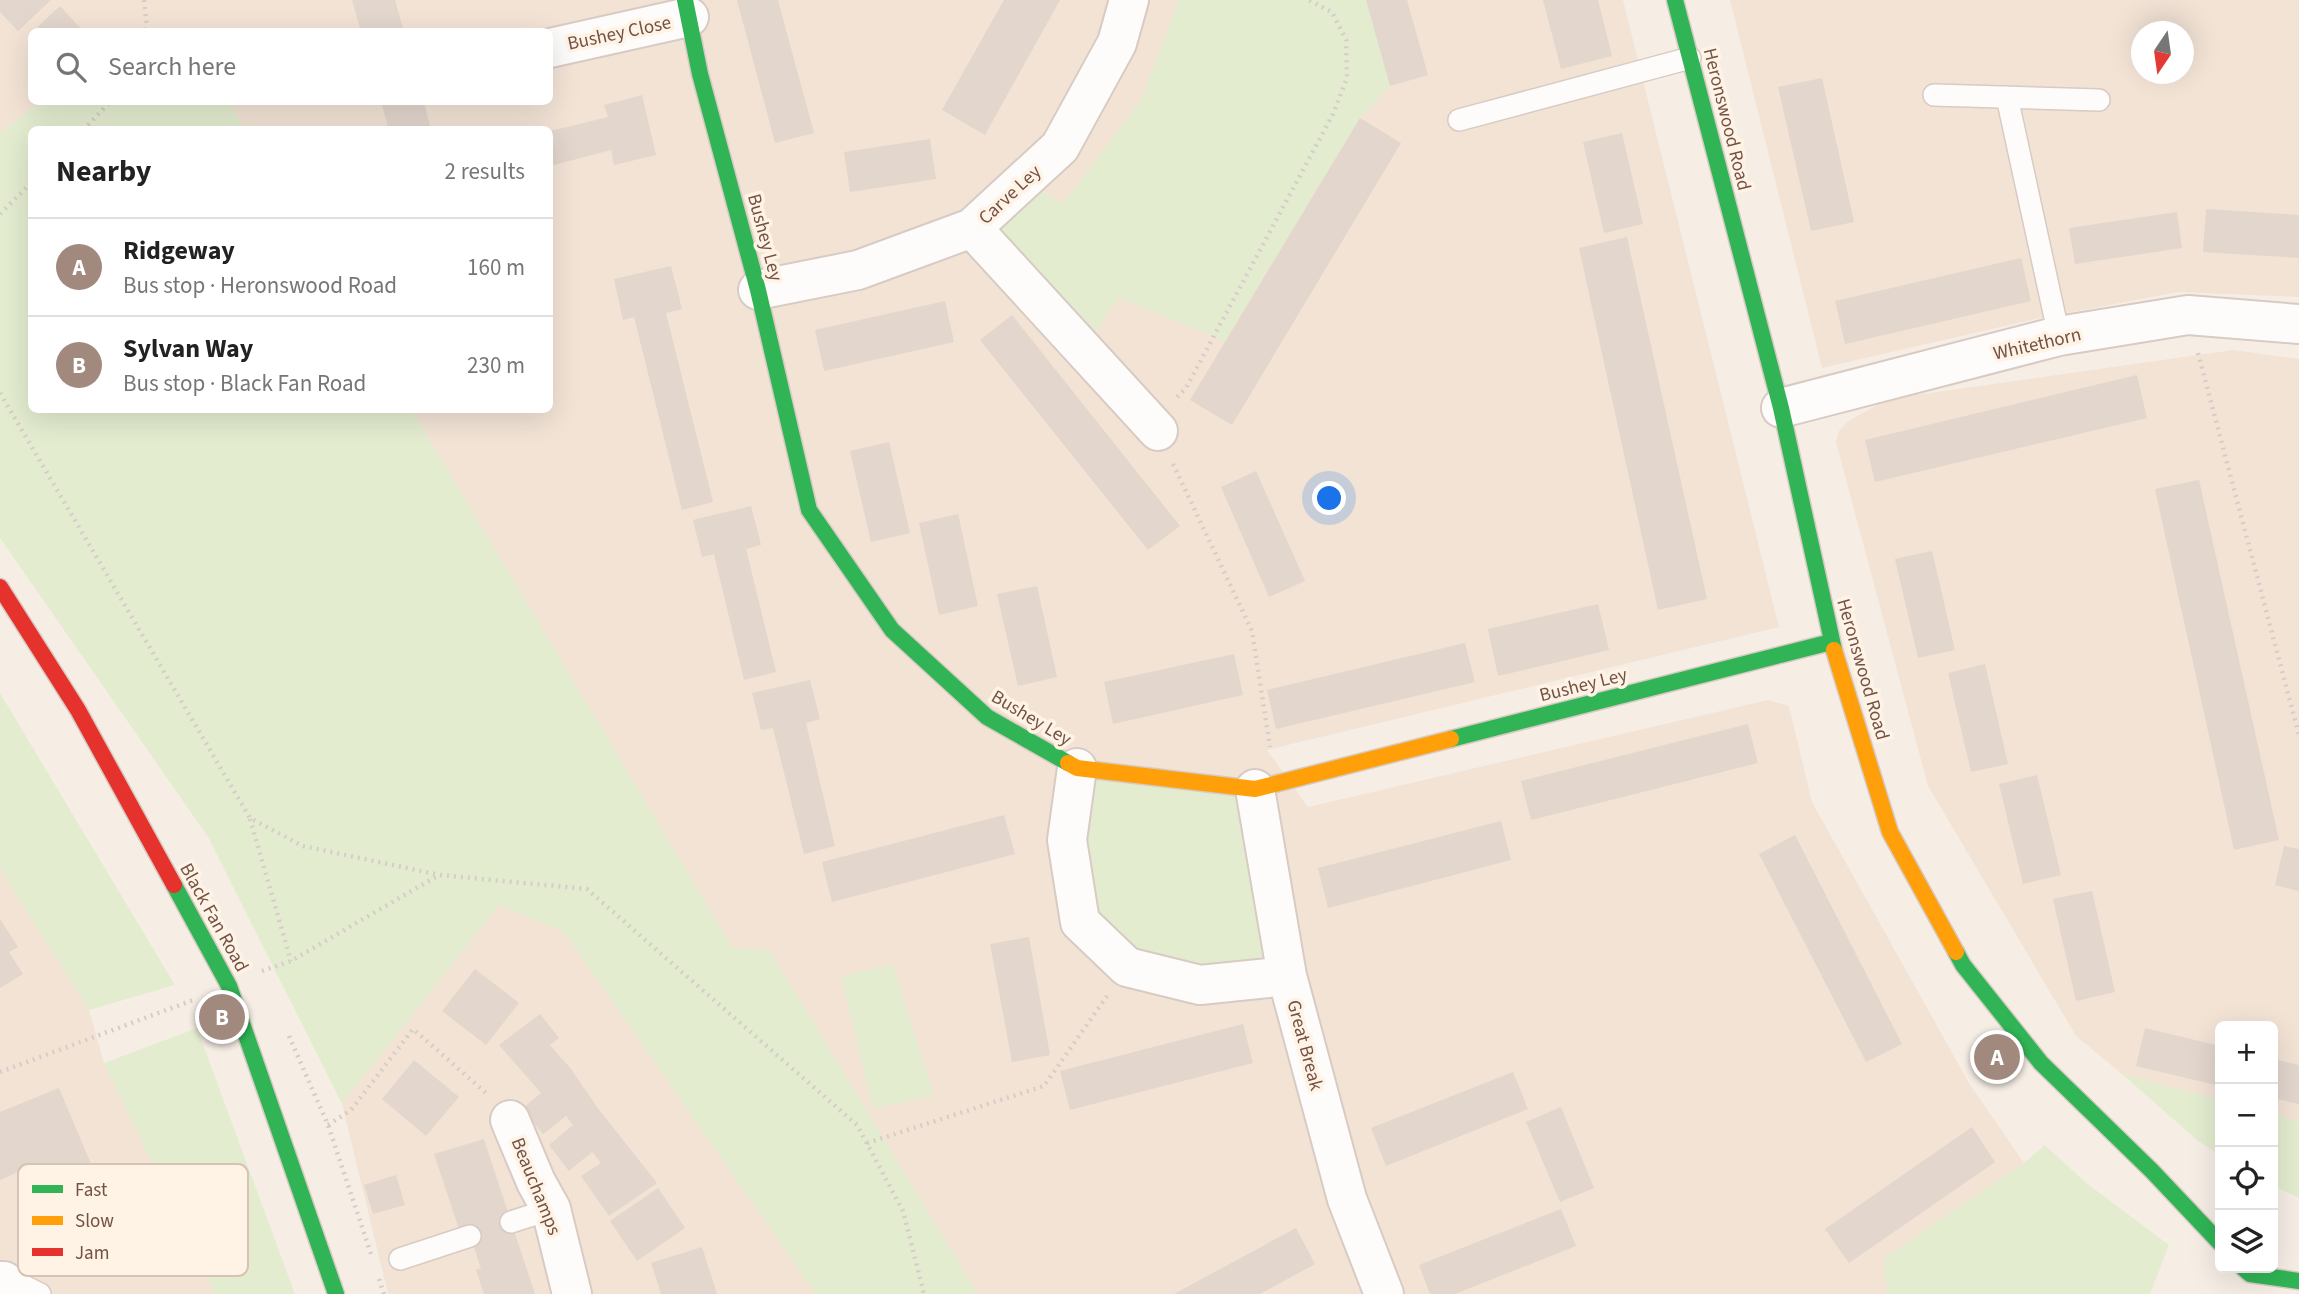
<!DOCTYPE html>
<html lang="en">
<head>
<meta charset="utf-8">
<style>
  body { margin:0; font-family:"Source Sans 3",sans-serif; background:#f2f2f2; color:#222 }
  .controls { position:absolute; right:21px; bottom:21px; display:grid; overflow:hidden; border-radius:10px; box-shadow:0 7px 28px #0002 }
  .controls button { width:63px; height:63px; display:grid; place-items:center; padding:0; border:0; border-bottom:2px solid #e0e0e0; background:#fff; color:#222; font:35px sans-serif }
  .compass { position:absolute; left:2131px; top:21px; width:63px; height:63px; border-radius:50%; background:#fff; box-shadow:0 7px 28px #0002; rotate:193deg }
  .you { position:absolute; left:1330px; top:499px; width:24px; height:24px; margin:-18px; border:5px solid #fff; border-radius:50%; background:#1a73e8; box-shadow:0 0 0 10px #1a73e833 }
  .badge { display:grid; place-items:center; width:46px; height:46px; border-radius:50%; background:#a1897e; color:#fff; font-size:23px; font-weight:700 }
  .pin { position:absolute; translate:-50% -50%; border:4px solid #fff; box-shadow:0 2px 7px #0006 }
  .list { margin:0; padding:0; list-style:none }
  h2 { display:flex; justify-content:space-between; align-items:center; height:91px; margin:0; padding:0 28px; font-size:30px }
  h2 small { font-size:23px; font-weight:400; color:#767676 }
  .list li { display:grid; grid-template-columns:46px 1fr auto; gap:21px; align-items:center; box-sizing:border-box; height:98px; padding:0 28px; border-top:2px solid #e0e0e0 }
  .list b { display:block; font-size:26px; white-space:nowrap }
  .list p { margin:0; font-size:23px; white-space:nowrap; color:#767676 }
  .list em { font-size:23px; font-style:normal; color:#767676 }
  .icon { flex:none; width:38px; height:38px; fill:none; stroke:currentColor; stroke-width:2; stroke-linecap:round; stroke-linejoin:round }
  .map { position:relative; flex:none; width:2299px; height:1294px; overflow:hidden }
  .search { position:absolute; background:#fff; box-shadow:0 7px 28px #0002; left:28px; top:28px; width:525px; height:77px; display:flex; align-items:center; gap:18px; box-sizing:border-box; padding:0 24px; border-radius:10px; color:#767676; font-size:26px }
  .panel { position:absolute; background:#fff; box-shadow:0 7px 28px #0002; left:28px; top:126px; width:525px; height:287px; border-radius:10px }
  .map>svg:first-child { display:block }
  .residential { fill:#f2e3d5; fill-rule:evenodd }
  .green { fill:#e3eccf }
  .building { fill:#e2d6cd }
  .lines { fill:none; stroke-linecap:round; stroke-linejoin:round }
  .lane-casing { stroke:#d7cbc4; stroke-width:24 }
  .street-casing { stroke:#d7cbc4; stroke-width:42 }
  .fast-casing { stroke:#d6cac2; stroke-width:19 }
  .slow-casing { stroke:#d6cac2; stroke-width:19 }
  .jam-casing { stroke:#d6cac2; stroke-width:19 }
  .path { stroke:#d7ccc8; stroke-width:4.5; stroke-dasharray:2 5; stroke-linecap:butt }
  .lane { stroke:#fefcfb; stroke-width:21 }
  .street { stroke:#fefcfb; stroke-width:38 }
  .fast { stroke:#30b455; stroke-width:16 }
  .slow { stroke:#ff9f0a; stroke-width:16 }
  .jam { stroke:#e5322d; stroke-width:16 }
  .labels { text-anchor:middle; stroke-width:7; stroke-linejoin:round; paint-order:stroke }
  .street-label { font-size:19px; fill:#735246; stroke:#fff3e5 }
  .key { fill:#fff3e5; stroke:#d5c3b5; stroke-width:2 }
  .key-label { font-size:19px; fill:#735246 }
</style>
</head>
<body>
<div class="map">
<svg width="2299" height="1294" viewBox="0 0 2299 1294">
  <rect width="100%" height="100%" fill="#f6eee5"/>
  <path class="residential" d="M0,0H1623L1779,627L1267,750L1308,807L1768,700L1789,706L1812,802L1969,1083L2024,1163L1883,1259L1888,1294H978L770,951L732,947L412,410H550V130L245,129L231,106L221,102H550V32H32V102H40L0,133Z
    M1730,0H2299V297L2178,292L2031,320L1822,368ZM2142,32H2184V74H2142Z
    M2233,350L2299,359V1121L2273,1114V1026H2220V1100L2122,1074L2076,1036L1928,786L1836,442L1839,431L1847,422L1888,399Z
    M0,868L89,1010L104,1063L215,1294H0Z
    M499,905L564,932L816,1294H388L342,1104Z"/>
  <path class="green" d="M1179,0H1366L1390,86L1360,118L1225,341L1118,297L1085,350L972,228L1025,179L1063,204L1142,98Z
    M40,102H221L231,106L245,129L32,130V410H412L732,947L770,951L978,1294H816L564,932L499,905L342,1104L208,837L0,538V133Z
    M0,693L175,985L89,1010L0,868Z
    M1077,768L1255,789L1287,976L1200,985L1080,922Z
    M893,965L934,1096L873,1108L841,976Z
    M197,1028L295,1294H215L104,1063Z
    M2122,1074L2220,1100V1155L2198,1141Z
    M2273,1114L2299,1121V1198L2273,1185Z
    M2045,1145L2085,1182L2169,1245L2150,1294H1888L1883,1259L2024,1163Z"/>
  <path class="building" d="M0,0H51L18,31L0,12Z
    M352,0H395L404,32H361Z
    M737,0H778L814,133L775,143Z
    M1004,0H1060L985,135L942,110Z
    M1366,0H1407L1428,75L1390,86Z
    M1543,0H1598L1612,56L1561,69Z
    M60,6L84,32H32Z
    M1822,78L1854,222L1811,231L1778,87Z
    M642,95L656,155L614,165L611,150L550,166V131L608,117L604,105Z
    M381,102H424L431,130H389Z
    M1360,118L1401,143L1232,425L1190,400Z
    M1622,133L1643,224L1604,233L1583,142Z
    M930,139L936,179L850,192L844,152Z
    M2206,209L2299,215V258L2203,252Z
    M2177,212L2182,248L2075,264L2069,228Z
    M1627,237L1707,599L1658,610L1579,248Z
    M2021,258L2031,301L1845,344L1835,301Z
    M671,266L682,309L666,313L713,502L682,510L634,317L623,320L614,279Z
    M945,301L954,342L824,371L815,330Z
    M1012,315L1180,526L1148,550L980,340Z
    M2137,375L2147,418L1875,482L1865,440Z
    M889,442L910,533L871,542L850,451Z
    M1256,471L1305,581L1269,597L1221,487Z
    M2199,480L2279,840L2234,850L2155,489Z
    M751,506L761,545L746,549L776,672L744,680L714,554L702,557L693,520Z
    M958,514L978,606L939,615L919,523Z
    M1932,551L1955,650L1918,658L1895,559Z
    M1037,586L1057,677L1018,686L997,594Z
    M1598,604L1609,650L1498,676L1488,629Z
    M1465,643L1475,682L1276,729L1267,690Z
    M1234,654L1243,695L1113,724L1104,682Z
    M1985,664L2008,764L1971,772L1948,673Z
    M810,680L820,719L806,723L835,846L804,854L773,728L761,730L752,693Z
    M1748,724L1758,763L1531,820L1521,781Z
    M2037,775L2061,875L2023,884L1999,784Z
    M1004,815L1015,854L832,902L822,862Z
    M1501,821L1511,860L1328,908L1318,868Z
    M1795,835L1902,1044L1866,1062L1759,854Z
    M2284,846L2299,849V891L2275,885Z
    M2092,891L2115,992L2076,1001L2053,899Z
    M0,919L18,947L9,952L23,974L0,988Z
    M1029,937L1050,1055L1012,1062L990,944Z
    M475,969L519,1003L486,1045L442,1011Z
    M540,1014L559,1038L550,1045L571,1069L597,1107L657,1183L609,1216L581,1176L601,1163L592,1152L569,1171L549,1145L573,1125L566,1116L543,1134L522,1109L541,1093L499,1045Z
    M1243,1024L1253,1063L1070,1110L1060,1071Z
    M2145,1028L2220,1046V1086L2136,1066Z
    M2273,1059L2299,1065V1104L2273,1098Z
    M414,1060L459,1097L426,1136L382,1099Z
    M1513,1072L1528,1109L1386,1166L1371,1128Z
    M59,1088L102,1190L148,1171L170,1223L68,1266L27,1168L0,1180V1112Z
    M1561,1107L1594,1188L1560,1202L1526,1122Z
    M1972,1127L1995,1162L1849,1263L1825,1229Z
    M484,1139L522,1255L535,1294H484L476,1270L481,1268L468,1229L460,1232L434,1154Z
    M396,1175L405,1205L373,1214L364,1185Z
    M658,1188L685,1228L637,1261L610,1221Z
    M1561,1209L1576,1246L1455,1294H1430L1419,1265Z
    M1296,1228L1315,1264L1260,1294H1174Z
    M702,1247L717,1294H661L651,1263Z"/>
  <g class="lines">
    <g class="lane-casing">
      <path id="lane" d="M1934,95L2099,100
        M2007,97L2059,336
        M1459,120L1690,58
        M511,1222L551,1209
        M400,1259L470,1236
        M4,1281L26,1287L40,1294"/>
    </g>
    <g class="street-casing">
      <path id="street" d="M550,48L689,17
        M972,228L1158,431
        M758,290L858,270L972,228L1060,147L1117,43L1129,0
        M1781,408L2059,336L2188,315L2299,324
        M1077,768L1067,840L1080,922L1127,967L1200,985L1287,976
        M1255,789L1287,976L1347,1199L1384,1294
        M510,1120L536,1182L551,1209L572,1294
        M0,1281H4"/>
    </g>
    <g class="fast-casing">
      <path id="fast" d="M685,0L700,74L758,290L809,510L892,630L987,717L1068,763
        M1675,0L1781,408L1834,650
        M1451,739L1831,642
        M174,885L229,986L336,1294
        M1956,952L1963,965L2041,1063L2152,1171L2220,1243
        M2243,1268L2250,1274L2299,1281"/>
    </g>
    <g class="slow-casing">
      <path id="slow" d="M1834,650L1890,832L1956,952
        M1068,763L1077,768L1255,789L1451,739"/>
    </g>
    <g class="jam-casing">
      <path id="jam" d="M0,587L78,710L174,885"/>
    </g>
    <path class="path" d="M144,0L147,27L145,32
      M83,130L110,102
      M0,214L32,182
      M2198,353L2299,735
      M0,393L250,818L303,846L440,875L587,889L857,1125L903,1211L924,1294
      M1177,397L1186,388L1333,114L1347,78L1346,40L1332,12L1309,0
      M1173,464L1252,631L1270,747
      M250,819L291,961
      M262,971L291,961L439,875
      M289,1036L328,1125L371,1254
      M0,1072L196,999
      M328,1125L351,1110L413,1029L486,1093
      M867,1143L1044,1086L1107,996
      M379,1279L384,1294"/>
    <use href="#lane" class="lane"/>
    <use href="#street" class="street"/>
    <use href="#fast" class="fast"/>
    <use href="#slow" class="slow"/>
    <use href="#jam" class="jam"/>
  </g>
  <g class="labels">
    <g class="street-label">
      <text transform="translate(619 32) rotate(-12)" y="7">Bushey Close</text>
      <text transform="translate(1728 119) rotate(76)" y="7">Heronswood Road</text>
      <text transform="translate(1009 194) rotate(-43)" y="7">Carve Ley</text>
      <text transform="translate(766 237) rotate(75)" y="7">Bushey Ley</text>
      <text transform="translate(2037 343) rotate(-13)" y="7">Whitethorn</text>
      <text transform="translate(1864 669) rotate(74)" y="7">Heronswood Road</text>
      <text transform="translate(1583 684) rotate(-14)" y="7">Bushey Ley</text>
      <text transform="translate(1032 717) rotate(31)" y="7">Bushey Ley</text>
      <text transform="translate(215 917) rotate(61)" y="7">Black Fan Road</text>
      <text transform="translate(1306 1045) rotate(75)" y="7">Great Break</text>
      <text transform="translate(537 1186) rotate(68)" y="7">Beauchamps</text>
    </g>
  </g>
  <rect x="18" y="1164" width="230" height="112" rx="10" class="key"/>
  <rect x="32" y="1185" width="31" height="8" fill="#30b455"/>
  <rect x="32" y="1216" width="31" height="9" fill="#ff9f0a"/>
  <rect x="32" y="1248" width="31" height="8" fill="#e5322d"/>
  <g class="key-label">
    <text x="75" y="1196">Fast</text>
    <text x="75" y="1227">Slow</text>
    <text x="75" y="1259">Jam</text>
  </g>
</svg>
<div class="controls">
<button>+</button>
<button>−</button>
<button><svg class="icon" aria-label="locate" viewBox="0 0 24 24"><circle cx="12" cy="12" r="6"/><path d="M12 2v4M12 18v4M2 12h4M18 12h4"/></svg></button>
<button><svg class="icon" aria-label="layers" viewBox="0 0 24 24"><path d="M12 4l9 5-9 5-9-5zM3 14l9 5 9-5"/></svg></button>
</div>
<svg class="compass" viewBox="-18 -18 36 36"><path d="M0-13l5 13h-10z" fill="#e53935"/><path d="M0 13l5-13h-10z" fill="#767676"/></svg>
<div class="you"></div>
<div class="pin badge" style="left:1997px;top:1057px">A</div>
<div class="pin badge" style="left:222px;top:1017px">B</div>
<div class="search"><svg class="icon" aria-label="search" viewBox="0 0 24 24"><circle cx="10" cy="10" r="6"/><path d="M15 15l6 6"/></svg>Search here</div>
<section class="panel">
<h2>Nearby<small>2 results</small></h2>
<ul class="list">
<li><span class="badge">A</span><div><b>Ridgeway</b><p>Bus stop · Heronswood Road</p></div><em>160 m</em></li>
<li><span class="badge">B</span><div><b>Sylvan Way</b><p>Bus stop · Black Fan Road</p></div><em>230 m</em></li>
</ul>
</section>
</div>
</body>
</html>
